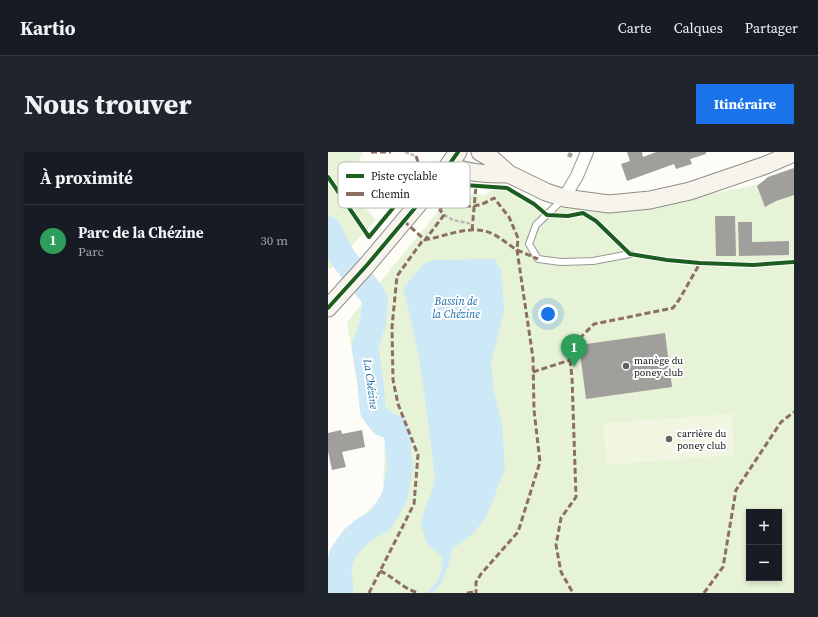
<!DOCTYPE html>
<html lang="fr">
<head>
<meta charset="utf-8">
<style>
  body { margin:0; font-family:"Source Serif 4",serif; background:#20242c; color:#f1f3f6 }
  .controls { position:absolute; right:12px; bottom:12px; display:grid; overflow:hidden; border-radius:0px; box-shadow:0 2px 6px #0003 }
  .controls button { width:36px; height:36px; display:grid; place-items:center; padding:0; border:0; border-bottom:1px solid #363941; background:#171b24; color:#f1f3f6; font:20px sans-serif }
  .you { position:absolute; left:220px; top:162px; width:14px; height:14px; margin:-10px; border:3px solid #fff; border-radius:50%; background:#1a73e8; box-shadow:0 0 0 6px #1a73e833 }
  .badge { display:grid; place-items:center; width:26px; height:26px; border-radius:50%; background:#1a73e8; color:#fff; font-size:13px; font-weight:700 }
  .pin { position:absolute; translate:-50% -33px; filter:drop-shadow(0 1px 2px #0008) }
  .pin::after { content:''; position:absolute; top:21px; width:14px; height:12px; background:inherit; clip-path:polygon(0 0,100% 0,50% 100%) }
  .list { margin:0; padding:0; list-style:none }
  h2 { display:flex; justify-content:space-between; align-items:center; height:52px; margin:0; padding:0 16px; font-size:17px }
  h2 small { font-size:13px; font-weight:400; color:#9ea1a6 }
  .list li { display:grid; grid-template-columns:26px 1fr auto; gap:12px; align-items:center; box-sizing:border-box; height:72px; padding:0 16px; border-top:1px solid #363941 }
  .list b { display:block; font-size:15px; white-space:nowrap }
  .list p { margin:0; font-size:13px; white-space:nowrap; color:#9ea1a6 }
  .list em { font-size:13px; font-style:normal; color:#9ea1a6 }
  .map { position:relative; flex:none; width:466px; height:441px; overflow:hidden; border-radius:0px }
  header { display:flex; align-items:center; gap:24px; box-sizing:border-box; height:56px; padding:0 20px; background:#171b24; border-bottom:1px solid #363941 }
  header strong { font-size:19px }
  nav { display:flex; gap:22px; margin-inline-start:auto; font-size:14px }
  .intro { display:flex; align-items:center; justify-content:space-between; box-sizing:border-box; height:96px; padding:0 24px }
  h1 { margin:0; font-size:28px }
  .button { padding:10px 18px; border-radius:0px; background:#1a73e8; color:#fff; font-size:14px; font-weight:700 }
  main { display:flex; gap:24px; padding:0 24px }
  aside { flex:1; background:#171b24; border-radius:0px; box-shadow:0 2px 6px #0003 }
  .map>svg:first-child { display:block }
  .green { fill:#e7f3d7; fill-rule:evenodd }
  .pitch { fill:#f0f6e1 }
  .water { fill:#cde8f7 }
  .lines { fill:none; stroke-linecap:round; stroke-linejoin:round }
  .stream { stroke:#cde8f7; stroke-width:4.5 }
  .river { stroke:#cde8f7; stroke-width:26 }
  .building { fill:#a19f9c }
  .lane-casing { stroke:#979795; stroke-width:8 }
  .street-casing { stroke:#979795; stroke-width:14 }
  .secondary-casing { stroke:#8e8d8b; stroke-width:19 }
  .path { stroke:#b9b9b8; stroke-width:2.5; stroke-dasharray:4 2; stroke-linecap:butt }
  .lane { stroke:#fffffe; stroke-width:6 }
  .street { stroke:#fffffe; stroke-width:12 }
  .secondary { stroke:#f6f4eb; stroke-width:17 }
  .quiet { stroke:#8d6e63; stroke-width:3; stroke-dasharray:6 3; stroke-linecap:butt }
  .cycleway-casing { stroke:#fff; stroke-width:6 }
  .cycleway { stroke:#1b5e20; stroke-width:4 }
  .poi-dot { fill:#646362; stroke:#fff; stroke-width:1.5 }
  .labels { text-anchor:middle; stroke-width:4; stroke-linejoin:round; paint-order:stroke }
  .poi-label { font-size:10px; fill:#111; stroke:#fff; text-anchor:start }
  .water-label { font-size:11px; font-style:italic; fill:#1768a6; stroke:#fff }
  .key { fill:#fff; stroke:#b8b8b8; stroke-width:1 }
  .key-label { font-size:11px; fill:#111 }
</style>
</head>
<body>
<header>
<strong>Kartio</strong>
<nav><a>Carte</a><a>Calques</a><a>Partager</a></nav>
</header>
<div class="intro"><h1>Nous trouver</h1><a class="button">Itinéraire</a></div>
<main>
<aside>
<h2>À proximité<small></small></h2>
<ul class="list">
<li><span class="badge" style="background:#2e9e5b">1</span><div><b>Parc de la Chézine</b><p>Parc</p></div><em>30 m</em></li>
</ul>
</aside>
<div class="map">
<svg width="466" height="441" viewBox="0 0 466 441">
  <rect width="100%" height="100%" fill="#fdfcf7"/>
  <path class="green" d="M0,0H35L19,35L48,68L2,117L0,115Z
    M466,19V441H0V428L8,390L55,344L57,287L34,261L19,170L108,62L121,36L136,42L157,43L172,32L218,56L302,58L427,33ZM421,360H451V426H421Z"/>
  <path class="pitch" d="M404,262L406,303L278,313L276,271Z"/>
  <path class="water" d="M167,107L173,119L176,159L163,210L166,239L174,271L177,317L159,363L151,374L144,383L124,397L120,416H113L115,405L100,393L93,374L94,365L104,339L107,326C99,263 93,198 75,136L97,111L106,108Z"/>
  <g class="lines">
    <path class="stream" d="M102,441L112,429L117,415"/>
    <path class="river" d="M0,77L15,106L44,142L47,149L45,171L37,194L42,228L45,259L54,271L67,276L69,284L72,316L67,344L53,368L37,377L25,387L14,403L10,417L13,441"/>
  </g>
  <path class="building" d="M241,0L245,2L243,6L239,4Z
    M299,0H314L315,5L328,0H378V2L362,7L364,12L348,17L346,12L299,29L293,12L302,9Z
    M466,16V43L448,49L437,55L429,34L440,25Z
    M387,64H407L408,104H388Z
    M410,70H424V90L461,89V103L411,104Z
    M337,181L344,235L258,247L251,193Z
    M13,278L14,282L34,278L37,295L14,300L18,315L4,318L0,299V281Z"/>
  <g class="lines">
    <g class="lane-casing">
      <path id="lane" d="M234,48L208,73L201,92L210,107L233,110L265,109L302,102"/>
    </g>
    <g class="street-casing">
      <path id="street" d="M236,46L249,24L259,0"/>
    </g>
    <g class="secondary-casing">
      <path id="secondary" d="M152,0L164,7L181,22L218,40L236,46L281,52L322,48L362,39L438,13L466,1
        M121,13C142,22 158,22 181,22
        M0,156L39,113L108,31L130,0"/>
    </g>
    <path class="path" d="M77,0L88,4
      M116,63L125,68L144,72"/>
    <use href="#lane" class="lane"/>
    <use href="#street" class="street"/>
    <use href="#secondary" class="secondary"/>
    <path class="quiet" d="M43,0H63
      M88,4L94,21L92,24
      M76,69L97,88L116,63L112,58L120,46C138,57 147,57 166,46L181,65L190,86L189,98L210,107
      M144,78L148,34
      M242,208L244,225L248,345L233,366L228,393L233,420L245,441
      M205,220L242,208L247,191L266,172L345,156L351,148L372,111
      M52,419C66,425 75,437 91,441
      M41,441L86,352L90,303L70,252L65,228L64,175L69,124L95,88C118,85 142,71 165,82C173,86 181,93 189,98L205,206L206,258L212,310L190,380L153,422L148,430V441
      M139,441L148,440
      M376,441L395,415L408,338L453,270L466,260"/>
    <g class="cycleway-casing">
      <path id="cycleway" d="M0,25L41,85L94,21
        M108,31L179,36L206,52L219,63L240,64L255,61L268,69L302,102L339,108L372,111L425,113L466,110
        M0,156L39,113L108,31L130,0"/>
    </g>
    <use href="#cycleway" class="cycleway"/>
  </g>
  <g class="poi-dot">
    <circle cx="298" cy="214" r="4"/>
    <circle cx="341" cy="287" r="4"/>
  </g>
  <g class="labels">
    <g class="poi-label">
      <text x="306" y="212">manège du<tspan x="306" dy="12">poney club</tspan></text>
      <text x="349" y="285">carrière du<tspan x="349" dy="12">poney club</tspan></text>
    </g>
    <g class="water-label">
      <text x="128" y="153">Bassin de<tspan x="128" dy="13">la Chézine</tspan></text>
      <text transform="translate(43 232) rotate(82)" y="4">La Chézine</text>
    </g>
  </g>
  <rect x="10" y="10" width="132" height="46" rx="6" class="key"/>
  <rect x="18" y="22" width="18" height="4" fill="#1b5e20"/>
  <rect x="18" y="40" width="18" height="4" fill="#8d6e63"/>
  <g class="key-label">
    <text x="43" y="28">Piste cyclable</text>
    <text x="43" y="46">Chemin</text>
  </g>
</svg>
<div class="controls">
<button>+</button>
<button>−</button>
</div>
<div class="you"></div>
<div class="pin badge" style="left:246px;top:215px;background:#2e9e5b">1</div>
</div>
</main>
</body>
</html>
